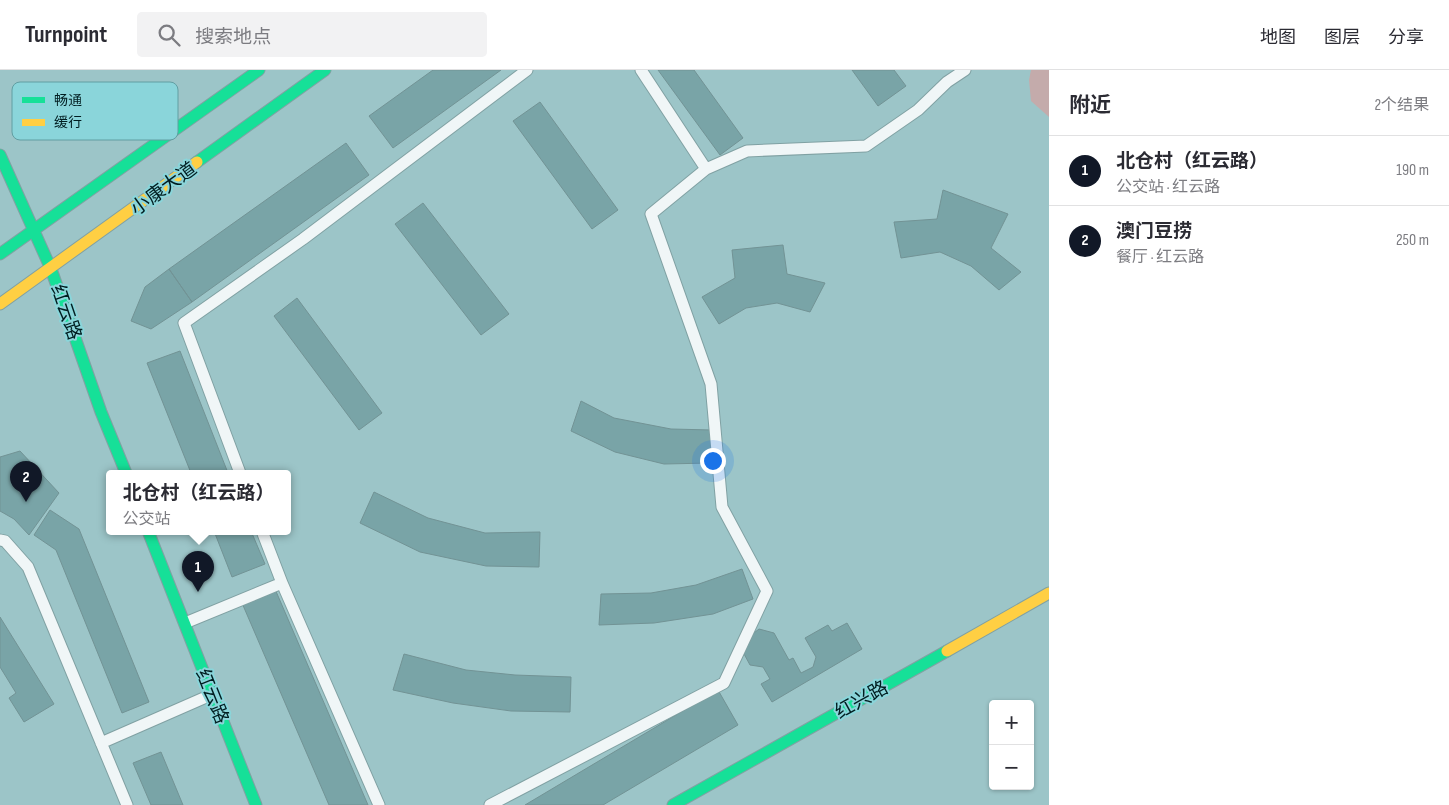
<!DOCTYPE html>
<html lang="zh">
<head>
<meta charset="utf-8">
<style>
  body { margin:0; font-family:"Sofia Sans Condensed","Noto Sans SC",sans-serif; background:#f2f2f3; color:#2b2b33 }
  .controls { position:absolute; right:15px; bottom:15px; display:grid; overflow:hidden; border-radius:5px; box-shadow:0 1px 4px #0004 }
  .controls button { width:45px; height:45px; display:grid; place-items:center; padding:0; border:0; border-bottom:1px solid #e1e1e2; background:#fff; color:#2b2b33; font:25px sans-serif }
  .you { position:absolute; left:712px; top:390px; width:18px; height:18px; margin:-12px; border:4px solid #fff; border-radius:50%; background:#1a73e8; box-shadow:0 0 0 8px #1a73e833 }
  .badge { display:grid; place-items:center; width:32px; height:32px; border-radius:50%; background:#111827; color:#fff; font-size:16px; font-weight:700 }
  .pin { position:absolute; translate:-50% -41px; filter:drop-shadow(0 1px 2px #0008) }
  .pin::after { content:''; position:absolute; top:26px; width:18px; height:15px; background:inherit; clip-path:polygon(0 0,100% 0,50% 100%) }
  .popup { position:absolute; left:106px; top:400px; width:185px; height:65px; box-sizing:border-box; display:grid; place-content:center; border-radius:5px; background:#fff; filter:drop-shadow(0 1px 4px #0005); font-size:16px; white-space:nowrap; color:#7c7c81 }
  .popup b { font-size:19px; color:#2b2b33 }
  .popup::after { content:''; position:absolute; left:50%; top:100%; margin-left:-10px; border:10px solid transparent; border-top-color:#fff }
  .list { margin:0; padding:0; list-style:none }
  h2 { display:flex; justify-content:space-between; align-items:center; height:65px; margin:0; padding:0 20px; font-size:21px }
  h2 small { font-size:16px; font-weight:400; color:#7c7c81 }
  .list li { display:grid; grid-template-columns:32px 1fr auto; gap:15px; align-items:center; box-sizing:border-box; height:70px; padding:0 20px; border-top:1px solid #e1e1e2 }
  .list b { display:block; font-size:19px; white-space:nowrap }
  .list p { margin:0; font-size:16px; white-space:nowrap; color:#7c7c81 }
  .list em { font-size:16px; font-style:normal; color:#7c7c81 }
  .icon { flex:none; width:28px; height:28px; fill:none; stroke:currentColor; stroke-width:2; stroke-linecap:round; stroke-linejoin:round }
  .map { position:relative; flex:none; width:1049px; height:735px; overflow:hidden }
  header { display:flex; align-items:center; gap:30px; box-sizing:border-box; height:70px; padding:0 25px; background:#fff; border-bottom:1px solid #e1e1e2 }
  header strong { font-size:24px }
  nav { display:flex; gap:28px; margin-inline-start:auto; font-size:18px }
  .search { width:350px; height:45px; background:#f2f2f3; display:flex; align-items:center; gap:12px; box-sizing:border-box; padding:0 18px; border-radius:5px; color:#7c7c81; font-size:19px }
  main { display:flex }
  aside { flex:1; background:#fff }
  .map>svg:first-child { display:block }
  .green { fill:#c4abab }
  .building { fill:#79a4a7; stroke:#729395 }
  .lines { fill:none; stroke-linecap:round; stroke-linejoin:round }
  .lane-casing { stroke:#80a1a3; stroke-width:13 }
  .fast-casing { stroke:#80a1a3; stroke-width:13 }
  .slow-casing { stroke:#80a1a3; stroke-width:13 }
  .lane { stroke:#f0f6f7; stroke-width:11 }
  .fast { stroke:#16e098; stroke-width:11 }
  .slow { stroke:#ffcf43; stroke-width:11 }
  .labels { text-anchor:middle; stroke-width:4; stroke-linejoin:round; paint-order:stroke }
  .street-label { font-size:19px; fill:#001d20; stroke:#8ad5da }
  .key { fill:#8ad5da; stroke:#619ea2; stroke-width:1 }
  .key-label { font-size:14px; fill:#001d20 }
</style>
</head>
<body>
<header>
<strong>Turnpoint</strong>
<div class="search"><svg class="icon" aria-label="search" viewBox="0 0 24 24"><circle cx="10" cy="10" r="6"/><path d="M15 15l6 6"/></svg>搜索地点</div>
<nav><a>地图</a><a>图层</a><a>分享</a></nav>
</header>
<main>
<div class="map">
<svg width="1049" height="735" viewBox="0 0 1049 735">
  <rect width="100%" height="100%" fill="#9cc5c8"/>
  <path class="green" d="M1031,0H1049V47L1031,31L1029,10Z"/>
  <path class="building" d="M433,0H501L393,78L369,46Z
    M658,0H694L743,68L720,85Z
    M852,0H894L906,16L878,36Z
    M540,32L618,140L592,159L513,51Z
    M346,73L369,105L192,232L169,199Z
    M943,120L1008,144L991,178L1021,202L999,220L971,196L940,182L901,188L894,152L937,149Z
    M423,133L509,244L481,265L395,154Z
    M783,175L787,204L825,213L810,242L777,233L746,238L719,254L702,227L735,208L732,180Z
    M169,199L192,232L151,259L131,251L145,217Z
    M297,228L382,343L359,360L274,246Z
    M180,281L228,403H191L147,293Z
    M581,331L614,348L671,359L712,360L711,393L664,394L615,382L571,361Z
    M20,381L59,423L29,465L14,449L0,441V387Z
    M374,422L428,448L485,463L540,462L539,497L486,496L420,482L360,453Z
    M50,440L79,459L149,632L122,643L56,480L34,465Z
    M214,461H251L265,494L232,507Z
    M742,499L753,529L713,544L654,553L599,555L601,524L651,523L696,515Z
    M275,519L368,735H329L242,533Z
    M0,547L54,634L24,652L9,628L16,623L0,597Z
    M847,553L862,579L772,632L761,614L770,609L763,597L750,595L743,582L745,570L759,559L774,563L789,590L793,588L801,603L813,597L816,587L805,568L828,555L832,561Z
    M404,584L466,600L515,605L571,607L570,642L511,641L453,633L393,620Z
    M718,620L738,655L603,735H525Z
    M161,682L183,735H151L133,693Z"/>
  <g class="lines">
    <g class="lane-casing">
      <path id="lane" d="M641,0L706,99
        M240,403L184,253L303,169L527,0
        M262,461L282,513
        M0,470L5,471L28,497L127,735
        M185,553L282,513L379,735
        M101,673L213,624
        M490,735L724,613L767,521L722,437L711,314L651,144L706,99L747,81L866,76L918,40L947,12L965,0"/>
    </g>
    <g class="fast-casing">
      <path id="fast" d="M0,85L51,199L101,342L126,403
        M197,92L325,0
        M0,184L259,0
        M148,461L256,735
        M673,735L947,581"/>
    </g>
    <g class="slow-casing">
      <path id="slow" d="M0,234L197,92
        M947,581L1049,523"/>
    </g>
    <use href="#lane" class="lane"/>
    <use href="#fast" class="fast"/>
    <use href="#slow" class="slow"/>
  </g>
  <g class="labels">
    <g class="street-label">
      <text transform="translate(163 118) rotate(-36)" y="7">小康大道</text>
      <text transform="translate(67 242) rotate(71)" y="7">红云路</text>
      <text transform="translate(213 626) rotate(68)" y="7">红云路</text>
      <text transform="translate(861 629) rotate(-29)" y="7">红兴路</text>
    </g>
  </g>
  <rect x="12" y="12" width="166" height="58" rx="8" class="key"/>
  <rect x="22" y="27" width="23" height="6" fill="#16e098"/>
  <rect x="22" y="49" width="23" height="7" fill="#ffcf43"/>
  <g class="key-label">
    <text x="54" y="35">畅通</text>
    <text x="54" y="57">缓行</text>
  </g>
</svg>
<div class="controls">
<button>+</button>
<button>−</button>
</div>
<div class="you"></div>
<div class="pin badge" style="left:198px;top:522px">1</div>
<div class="popup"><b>北仓村（红云路）</b>公交站</div>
<div class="pin badge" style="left:26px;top:432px">2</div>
</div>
<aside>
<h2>附近<small>2个结果</small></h2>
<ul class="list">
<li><span class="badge">1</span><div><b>北仓村（红云路）</b><p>公交站 · 红云路</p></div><em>190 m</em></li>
<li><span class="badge">2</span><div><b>澳门豆捞</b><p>餐厅 · 红云路</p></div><em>250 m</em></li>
</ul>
</aside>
</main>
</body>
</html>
